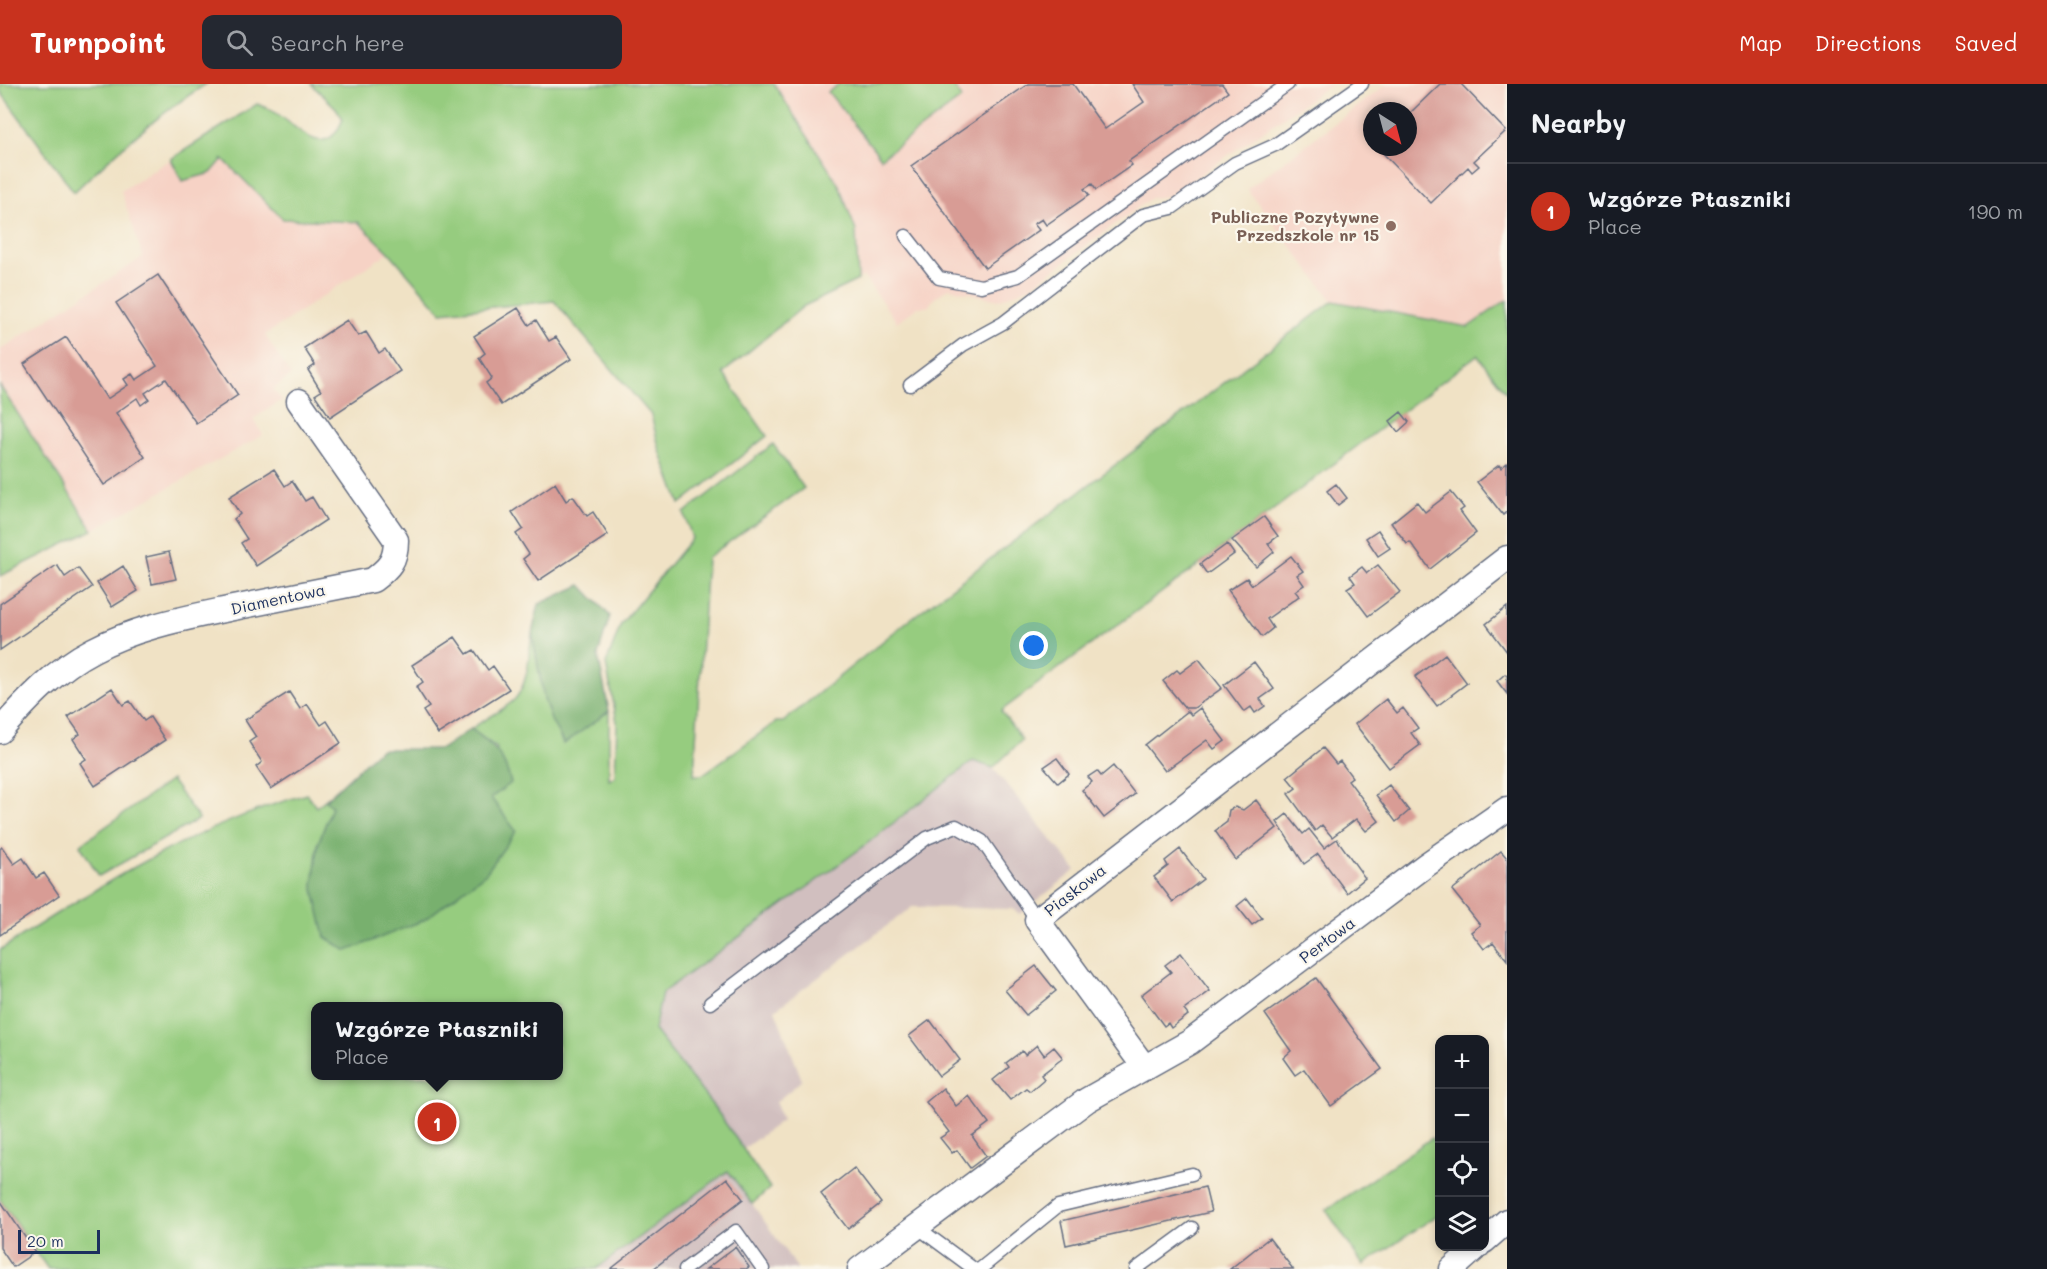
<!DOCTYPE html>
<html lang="en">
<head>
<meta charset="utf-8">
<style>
  body { margin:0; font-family:Mali,sans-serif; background:#242831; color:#f1f3f6 }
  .controls { position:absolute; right:18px; bottom:18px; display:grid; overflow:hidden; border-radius:12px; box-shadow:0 3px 9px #0003 }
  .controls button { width:54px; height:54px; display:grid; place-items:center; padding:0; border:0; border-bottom:2px solid #363941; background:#171b24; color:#f1f3f6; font:30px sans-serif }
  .compass { position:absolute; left:1363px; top:18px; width:54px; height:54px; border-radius:50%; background:#171b24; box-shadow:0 3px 9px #0003; rotate:144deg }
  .scale { position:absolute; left:18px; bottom:15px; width:82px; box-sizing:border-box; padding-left:6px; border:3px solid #1b2f5e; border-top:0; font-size:16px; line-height:21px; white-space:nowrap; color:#1b2f5e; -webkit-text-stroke:4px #fbf7ec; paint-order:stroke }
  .you { position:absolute; left:1034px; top:562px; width:21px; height:21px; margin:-15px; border:4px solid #fff; border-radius:50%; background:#1a73e8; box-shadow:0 0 0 9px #1a73e833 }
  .badge { display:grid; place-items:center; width:39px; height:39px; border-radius:50%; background:#c8321e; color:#fff; font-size:20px; font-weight:700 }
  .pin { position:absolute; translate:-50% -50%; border:3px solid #fff; box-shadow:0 2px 6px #0006 }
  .popup { position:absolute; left:311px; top:918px; width:252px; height:78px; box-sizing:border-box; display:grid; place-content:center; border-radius:12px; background:#171b24; filter:drop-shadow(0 2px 4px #0005); font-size:20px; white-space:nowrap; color:#9ea1a6 }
  .popup b { font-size:22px; color:#f1f3f6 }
  .popup::after { content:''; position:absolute; left:50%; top:100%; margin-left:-12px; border:12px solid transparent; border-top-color:#171b24 }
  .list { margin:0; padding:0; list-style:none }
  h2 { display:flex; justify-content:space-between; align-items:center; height:78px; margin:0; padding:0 24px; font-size:26px }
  h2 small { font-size:20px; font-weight:400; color:#9ea1a6 }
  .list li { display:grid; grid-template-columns:39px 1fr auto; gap:18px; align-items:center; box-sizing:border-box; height:96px; padding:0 24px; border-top:2px solid #363941 }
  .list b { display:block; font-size:22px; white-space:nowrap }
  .list p { margin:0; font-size:20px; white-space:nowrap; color:#9ea1a6 }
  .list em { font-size:20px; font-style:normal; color:#9ea1a6 }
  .icon { flex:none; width:33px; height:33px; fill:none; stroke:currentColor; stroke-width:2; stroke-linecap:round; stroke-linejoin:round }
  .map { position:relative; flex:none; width:1507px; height:1185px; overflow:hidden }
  header { display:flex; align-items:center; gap:36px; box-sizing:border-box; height:84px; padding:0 30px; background:#c8321e; color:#fff }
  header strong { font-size:28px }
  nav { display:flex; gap:33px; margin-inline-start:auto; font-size:21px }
  .search { width:420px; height:54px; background:#242831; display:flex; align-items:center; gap:15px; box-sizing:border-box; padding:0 21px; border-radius:12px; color:#9ea1a6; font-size:22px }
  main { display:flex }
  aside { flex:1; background:#171b24 }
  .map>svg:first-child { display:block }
  .built { fill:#f6d2c5; fill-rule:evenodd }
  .industrial { fill:#d1bfbf }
  .green { fill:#96cc7f; stroke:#587e6e; stroke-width:1.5; fill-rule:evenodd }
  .forest { fill:#78b06e; stroke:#4a7066; stroke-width:1.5 }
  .building { fill:#d89c95 }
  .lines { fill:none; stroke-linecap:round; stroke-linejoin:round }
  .service-casing { stroke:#666e82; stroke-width:15 }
  .minor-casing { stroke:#666e82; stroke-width:27 }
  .service { stroke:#fff; stroke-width:12 }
  .minor { stroke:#fff; stroke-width:24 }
  .education-dot { fill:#8d6e63; stroke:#fbf7ec; stroke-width:2 }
  .labels { text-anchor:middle; stroke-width:4.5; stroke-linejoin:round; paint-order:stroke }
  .education-label { font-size:16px; font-weight:bold; fill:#785e54; stroke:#fbf7ec; text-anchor:end }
  .street-label { font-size:16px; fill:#1b2f5e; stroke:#fbf7ec }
</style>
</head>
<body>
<header>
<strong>Turnpoint</strong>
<div class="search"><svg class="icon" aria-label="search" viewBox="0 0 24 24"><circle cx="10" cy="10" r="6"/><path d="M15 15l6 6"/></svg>Search here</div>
<nav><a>Map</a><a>Directions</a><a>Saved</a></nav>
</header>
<main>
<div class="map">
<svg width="1507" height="1185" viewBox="0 0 1507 1185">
  <rect width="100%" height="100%" fill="#fbf7ec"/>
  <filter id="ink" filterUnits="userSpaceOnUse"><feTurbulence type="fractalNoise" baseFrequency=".0167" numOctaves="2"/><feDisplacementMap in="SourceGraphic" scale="12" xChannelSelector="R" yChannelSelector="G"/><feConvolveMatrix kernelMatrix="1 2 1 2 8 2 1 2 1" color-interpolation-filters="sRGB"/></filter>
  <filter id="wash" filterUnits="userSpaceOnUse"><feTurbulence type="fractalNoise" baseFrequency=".008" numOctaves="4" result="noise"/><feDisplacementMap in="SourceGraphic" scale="24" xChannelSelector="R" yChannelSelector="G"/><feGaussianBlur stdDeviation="1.35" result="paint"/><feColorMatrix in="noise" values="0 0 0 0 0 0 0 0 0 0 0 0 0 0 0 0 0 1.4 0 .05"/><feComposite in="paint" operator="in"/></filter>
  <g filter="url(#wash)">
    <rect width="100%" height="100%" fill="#f0e2c5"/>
    <path class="built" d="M774,0H1332L1169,112L1151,114L1030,203L998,216L949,204L934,214L928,223H918L897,238L863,192L858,196L856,147L839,101Z
      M1387,0H1507V216L1468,243L1333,217L1247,105ZM1372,27H1408V63H1372Z
      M171,75L183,97L223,75L283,135L358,137L389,168L265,251L291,292L273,305L282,316L253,335L263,351L93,446L0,302V266L143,173L121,107Z"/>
    <path class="industrial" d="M973,677L993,684L1076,786L1020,830L1012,825L912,823L775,926L802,996L776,1018L782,1036L743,1065L654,946L662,910L860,765Z
      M729,1087L798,1185H596Z"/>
    <path class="green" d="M0,0H206C157,31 116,68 74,108L0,7Z
      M311,0H774L839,101L856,147L858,196L804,222L723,289L767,352L680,420L660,367L651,331L554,217L441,228L389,168L358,138L283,135L223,75L211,89L182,97L171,75L257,20C265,23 273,26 279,31C302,47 326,77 343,35L336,24Z
      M839,0H952L962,14L881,74L828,8Z
      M1507,216V309L1477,271L1264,433L1001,627L1022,656L993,684L973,677L860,765L662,909L654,946L717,1027L770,1104L752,1120L728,1087L596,1185H48L0,1116V866C99,801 192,743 307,710L316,723L325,716L332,723L318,760L491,714L497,664L471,645C485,635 502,627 514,616C529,601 529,568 532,549L544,615L563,660L609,627V696L615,693L617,638L606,580L621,540L692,454L684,429L773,360L804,404L707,474L694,691H702L776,638H783L909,536L1333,217L1468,243ZM316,922H558V992H316Z
      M0,302L93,446L0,492Z
      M171,696L199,735L99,792L80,761Z
      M1432,1054L1439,1065V1130L1363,1181L1326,1126Z"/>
    <path class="forest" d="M581,501L610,532L598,571L609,627L564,660L551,636L544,615L532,549L539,520Z
      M471,645C495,663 503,669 511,699L491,714L516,747L486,789L424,836L347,867L325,853L313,802L318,760L332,723L325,716L380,665H441Z"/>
    <g id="blocks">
      <path class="building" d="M1028,0H1073L1105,45L1144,18L1132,0H1222L1228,8L1129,77L1132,81L1096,106L1092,100L1084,105L1089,111L1046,141L1042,135L1034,140L1039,146L985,184L911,82Z
        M1440,0H1461L1506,47L1474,77L1479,82L1472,88L1468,83L1431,119L1377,63H1408V31Z
        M158,191L238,311L196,339L166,295L145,309L149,315L141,321L137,314L116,329L145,373L104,401L24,280L66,253L107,315L128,301L124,295L132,290L136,296L157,282L116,219Z
        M518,224L529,241L536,236L549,257L556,253L571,275L501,321L486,299L492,294L479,274L485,269L474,252Z
        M347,236L358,252L366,248L379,269L385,265L400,287L330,333L315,311L321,307L308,286L315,281L304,264Z
        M1401,328L1409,338L1398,348L1390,337Z
        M1507,379V427L1503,431L1477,398L1499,381L1501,384Z
        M274,385L285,402L292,397L305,417L312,413L326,436L256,482L241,459L247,455L234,435L240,430L229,413Z
        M555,399L566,417L573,412L587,432L593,428L608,451L538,497L523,475L529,470L516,450L523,445L512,428Z
        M1336,400L1347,414L1338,421L1327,407Z
        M1451,408L1464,424L1460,427L1476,449L1430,485L1410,458L1407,460L1391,439L1417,418L1425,428Z
        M1264,433L1278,452L1268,460L1274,468L1256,483L1232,456Z
        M1378,446L1390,464L1378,472L1366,454Z
        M1227,460L1234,470L1207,490L1200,480Z
        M169,468L176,495L152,500L146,473Z
        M1291,472L1303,487L1297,491L1304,501L1295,507L1299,512L1267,535L1273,544L1262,553L1228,506L1247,494L1252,501Z
        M57,481L65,493L78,484L92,503L0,566V520Z
        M1378,481L1400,508L1368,532L1347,504L1355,499L1350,492L1362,483L1367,489Z
        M123,482L138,507L112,523L97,499Z
        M1507,523V568L1486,540Z
        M455,553L467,570L474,566L488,586L493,582L509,605L438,650L423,627L429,623L416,603L423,598L412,581Z
        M1445,570L1467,599L1437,622L1415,593Z
        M1199,575L1222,604L1194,624H1185L1163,597L1177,586L1180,589Z
        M1254,578L1274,605L1260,615L1265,622L1255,629L1251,623L1244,628L1224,601Z
        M1505,590L1507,592V610L1497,597Z
        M112,604L123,621L130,617L144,637L150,633L165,656L95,702L80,679L86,675L73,655L80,650L68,633Z
        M289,608L300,625L307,620L321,641L327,637L341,659L271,705L256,683L262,678L249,658L256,653L245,636Z
        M1386,615L1397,629L1403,624L1418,644L1411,649L1420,661L1389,684L1355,640Z
        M1200,624L1225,657L1214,665L1207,656L1165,687L1145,661L1188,627L1191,631Z
        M1323,664L1336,680L1340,677L1352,693L1348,696L1379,737L1366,747L1356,735L1332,753L1322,741L1315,747L1288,710L1296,704L1287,693Z
        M1057,674L1069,690L1058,699L1044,683Z
        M1113,682L1135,710L1104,734L1082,706L1092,698L1088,693L1097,687L1101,692Z
        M1389,701L1409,727L1396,738L1376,711Z
        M1256,716L1277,744L1236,776L1215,747L1227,738L1229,726L1235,723L1243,726Z
        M1287,730L1303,750L1309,745L1324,764L1337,755L1365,794L1347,809L1318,770L1304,780L1277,738Z
        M2,763L14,780L23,774L36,794L44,789L59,811L0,851V765Z
        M1180,765L1203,795L1173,818L1154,793L1168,782L1165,777Z
        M1501,767L1507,774V876L1493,858L1484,865L1471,848L1480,841L1452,806Z
        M1247,814L1262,834L1252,841L1237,822Z
        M1181,869L1210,907L1184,926L1188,931L1171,944L1168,939L1164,942L1141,911L1171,888L1165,881Z
        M1036,882L1056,907L1026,931L1005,906Z
        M1316,894L1382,985L1331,1022L1304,985L1295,991L1283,974L1291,967L1265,930Z
        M930,936L960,976L939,992L909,952Z
        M1037,961L1044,971L1054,963L1063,974L1041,991L1044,995L1030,1007L1026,1004L1010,1016L993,996L1009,983L1006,979L1022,967L1025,971Z
        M943,1004L956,1022L969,1012L989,1039L972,1052L986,1072L970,1084L957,1066L952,1069L940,1054L949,1048L926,1018Z
        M854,1084L881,1119L848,1145L821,1110Z
        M727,1094L743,1115L653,1185H611Z
        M1205,1103L1211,1128L1066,1161L1061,1137Z
        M0,1116L35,1168L13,1183L0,1164Z
        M1269,1154L1293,1185H1230Z
        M735,1163L749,1183L746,1185H706Z"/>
    </g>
  </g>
  <g filter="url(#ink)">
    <use href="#blocks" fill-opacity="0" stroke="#666e82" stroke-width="1.5"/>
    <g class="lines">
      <g class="service-casing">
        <path id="service" d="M906,152L939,194L981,202L1018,192L1288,0
          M910,301L963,261L1003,239L1143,131L1172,124L1235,79L1275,61L1362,0
          M710,919L927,754L956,742L982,757L1037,836
          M917,1143L974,1185
          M685,1185L736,1147L763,1185
          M980,1185L1058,1122L1192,1090
          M1136,1185L1192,1144"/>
      </g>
      <g class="minor-casing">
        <path id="minor" d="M0,647C27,616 56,585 93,566C136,543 186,534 233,524C280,515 326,505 373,496C389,484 396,477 396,456L299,317
          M1145,984L1037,836L1507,474
          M1484,1157L1507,1137
          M860,1185L1087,1016L1190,958L1426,781L1507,725
          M1452,1185L1478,1162"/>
      </g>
      <use href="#service" class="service"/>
      <use href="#minor" class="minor"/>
    </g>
  </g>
  <circle class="education-dot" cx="1391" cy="142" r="6"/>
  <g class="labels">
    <g class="education-label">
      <text x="1379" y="139">Publiczne Pozytywne<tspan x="1379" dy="18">Przedszkole nr 15</tspan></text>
    </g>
    <g class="street-label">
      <text transform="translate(278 515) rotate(-12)" y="6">Diamentowa</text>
      <text transform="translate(1075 806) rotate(-38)" y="6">Piaskowa</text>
      <text transform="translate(1327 856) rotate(-37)" y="6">Perłowa</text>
    </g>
  </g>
</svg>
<div class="controls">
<button>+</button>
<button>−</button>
<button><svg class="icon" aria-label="locate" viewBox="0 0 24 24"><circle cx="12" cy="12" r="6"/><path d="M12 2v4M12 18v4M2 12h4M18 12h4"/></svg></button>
<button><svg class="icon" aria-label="layers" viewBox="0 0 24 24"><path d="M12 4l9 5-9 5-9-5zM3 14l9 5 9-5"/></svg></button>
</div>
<svg class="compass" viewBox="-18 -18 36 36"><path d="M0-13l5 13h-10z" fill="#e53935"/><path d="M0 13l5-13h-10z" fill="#9ea1a6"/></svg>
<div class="scale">20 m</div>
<div class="you"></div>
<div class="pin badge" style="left:437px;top:1038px">1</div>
<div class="popup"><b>Wzgórze Ptaszniki</b>Place</div>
</div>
<aside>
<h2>Nearby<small></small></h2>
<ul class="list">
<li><span class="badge">1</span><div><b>Wzgórze Ptaszniki</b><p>Place</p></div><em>190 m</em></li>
</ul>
</aside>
</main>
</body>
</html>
